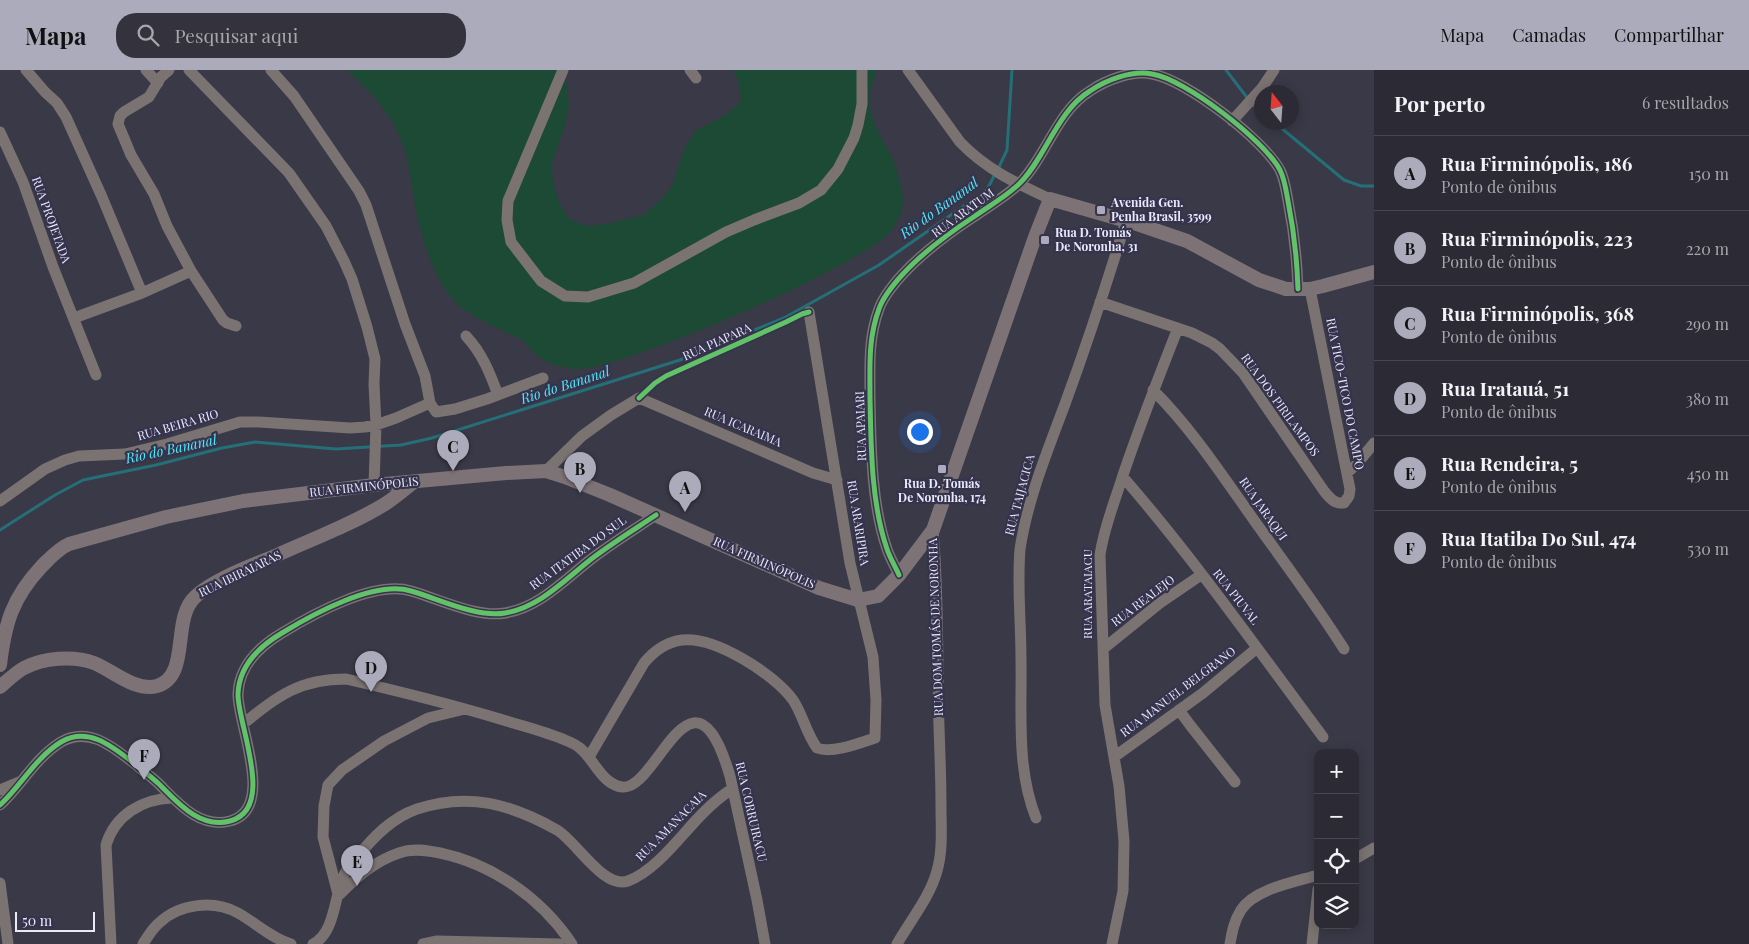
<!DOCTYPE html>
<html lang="pt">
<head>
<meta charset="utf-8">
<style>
  body { margin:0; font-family:"Playfair Display",serif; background:#34333d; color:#f1f3f6 }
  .controls { position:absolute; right:15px; bottom:15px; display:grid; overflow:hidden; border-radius:10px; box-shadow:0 2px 12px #0003 }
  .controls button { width:45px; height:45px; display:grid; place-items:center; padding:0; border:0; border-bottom:1px solid #484750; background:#2c2b35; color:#f1f3f6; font:25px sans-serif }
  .compass { position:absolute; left:1254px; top:15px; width:45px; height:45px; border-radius:50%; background:#2c2b35; box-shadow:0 2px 12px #0003; rotate:343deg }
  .scale { position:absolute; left:15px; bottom:12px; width:80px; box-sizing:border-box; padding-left:5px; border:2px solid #eae9fa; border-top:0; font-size:14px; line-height:18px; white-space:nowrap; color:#eae9fa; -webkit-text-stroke:4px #35334d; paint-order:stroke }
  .you { position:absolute; left:919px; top:361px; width:18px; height:18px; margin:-12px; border:4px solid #fff; border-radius:50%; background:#1a73e8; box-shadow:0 0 0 8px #1a73e833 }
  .badge { display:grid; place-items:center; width:32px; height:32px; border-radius:50%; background:#acabbb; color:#111; font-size:16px; font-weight:700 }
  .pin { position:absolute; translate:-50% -41px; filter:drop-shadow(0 1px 2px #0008) }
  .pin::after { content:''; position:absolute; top:26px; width:18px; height:15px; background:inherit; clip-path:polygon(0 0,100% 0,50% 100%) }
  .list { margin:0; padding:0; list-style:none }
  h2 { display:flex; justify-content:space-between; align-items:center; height:65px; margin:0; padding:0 20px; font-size:21px }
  h2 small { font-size:16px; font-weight:400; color:#a6a7ad }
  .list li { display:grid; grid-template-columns:32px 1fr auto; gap:15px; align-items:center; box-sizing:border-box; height:75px; padding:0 20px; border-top:1px solid #484750 }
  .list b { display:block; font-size:19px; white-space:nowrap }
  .list p { margin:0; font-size:16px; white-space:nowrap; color:#a6a7ad }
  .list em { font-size:16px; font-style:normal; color:#a6a7ad }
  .icon { flex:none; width:28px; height:28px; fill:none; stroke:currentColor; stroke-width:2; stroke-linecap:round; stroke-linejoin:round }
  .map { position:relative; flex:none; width:1374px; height:874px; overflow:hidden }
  header { display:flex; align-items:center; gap:30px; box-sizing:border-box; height:70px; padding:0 25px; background:#acabbb; color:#111 }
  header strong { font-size:24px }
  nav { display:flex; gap:28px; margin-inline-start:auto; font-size:18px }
  .search { width:350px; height:45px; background:#34333d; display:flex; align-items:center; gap:12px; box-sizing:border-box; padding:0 18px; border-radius:20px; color:#a6a7ad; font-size:19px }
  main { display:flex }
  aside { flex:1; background:#2c2b35 }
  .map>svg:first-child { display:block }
  .green { fill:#1d4a34 }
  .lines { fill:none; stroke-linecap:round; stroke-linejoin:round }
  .stream { stroke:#256f78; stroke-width:3 }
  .minor { stroke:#7b7272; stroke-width:11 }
  .major { stroke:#7d7376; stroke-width:14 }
  .cycleway-casing { stroke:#35334d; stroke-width:8 }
  .cycleway { stroke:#61c268; stroke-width:5 }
  .poi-dot { fill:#acabbb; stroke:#35334d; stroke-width:2 }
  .labels { text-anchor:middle; stroke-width:4.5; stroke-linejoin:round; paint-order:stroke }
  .poi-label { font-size:12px; font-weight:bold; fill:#eae9fa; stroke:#35334d; text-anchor:start }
  .street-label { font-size:12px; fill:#eae9fa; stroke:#35334d }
  .water-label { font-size:14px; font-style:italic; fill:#52e8f7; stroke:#35334d }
</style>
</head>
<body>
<header>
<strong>Mapa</strong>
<div class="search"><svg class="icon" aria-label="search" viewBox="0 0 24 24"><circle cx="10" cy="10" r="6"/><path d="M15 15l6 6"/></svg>Pesquisar aqui</div>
<nav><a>Mapa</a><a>Camadas</a><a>Compartilhar</a></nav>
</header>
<main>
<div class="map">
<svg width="1374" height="874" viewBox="0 0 1374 874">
  <rect width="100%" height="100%" fill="#3a3947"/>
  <path class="green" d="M347,0H559L567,15L569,35L565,55L552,93L553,112L559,132L569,149L587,156L606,154L643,145L660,131L672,116L684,79L695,61L727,44L741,31L738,9L733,0H875C876,8 871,14 870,22C869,27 870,35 871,41C874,60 887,75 894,92C897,100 904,126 903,133C902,140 898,151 894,157C876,191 621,300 579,299C558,299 536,290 524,271C505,261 469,247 455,232C434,209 424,175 417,146C412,122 411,99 403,75C392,44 371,22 347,0Z"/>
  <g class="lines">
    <path class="stream" d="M1226,0L1252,34L1262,42
      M1274,52L1344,110L1361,116H1374
      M998,99L1007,80L1012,0
      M0,460L55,425L83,410L156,395L222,378L255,372L336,379L401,375L432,368L680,290L784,248L879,195L987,120L995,104"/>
    <path class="minor" d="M26,0L45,22L57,33L66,47L102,127L142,223
      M146,0L158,13
      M169,0L161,7L149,27L124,42L120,46L118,54L131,85L154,124L167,156L191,201L223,250L227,253L236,256
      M189,0L289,103L326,156L344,191L352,209L367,257L375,289L374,314L376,355L374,415
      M271,0L294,26L359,121L366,135L405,254L425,306L430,333
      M563,0L508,131L507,150L511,172L541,211L565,226L588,227L634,213L726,162L754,150L799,133L821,120L838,99L854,68L858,55L862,34V0
      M690,0L696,8
      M908,0L960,72C987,100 1016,113 1050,129
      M1232,51L1262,18L1274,0
      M0,62L23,112L53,197L96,305
      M1100,232L1192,263L1212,273L1220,279L1243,303L1324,421C1330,428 1334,434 1344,433L1349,426L1350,419L1310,219
      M74,248L142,223L191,201
      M466,266C482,283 490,303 498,325
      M1153,320C1193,360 1224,408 1256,453C1286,495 1317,536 1344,579
      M430,333L436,342L455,339L487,329L543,308
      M546,401L582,366L611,345L639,328L813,403L837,410
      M1347,403L1357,394L1374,373
      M1123,407C1195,490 1258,580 1323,667
      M0,431L45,399L65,390L79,386L125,384L167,374L240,352H259L350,358L365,357L376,355L396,348L430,333
      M899,505C895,496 890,488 887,479C871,433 871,375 870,327C870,297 868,268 879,239C883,227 893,215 902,205C923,182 949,163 975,146C989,136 1007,126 1020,113C1046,87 1057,41 1090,21C1106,10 1132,0 1152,4C1185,9 1264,70 1280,100C1285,110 1286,121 1288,131C1294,161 1297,189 1298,219
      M1103,579L1160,533L1201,505
      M1179,640L1190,655L1235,712
      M243,654C278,626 299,609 346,609C398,621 450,634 500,649C522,656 544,661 565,670C570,672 577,675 581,679C595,691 602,714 622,717C657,722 692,578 730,706L757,830L765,874
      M589,687L644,593C654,581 666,572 682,570C715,566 774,604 793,630C803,645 806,663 817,678C832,684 860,673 875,668L876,630L873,587L850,493L809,242
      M1114,687L1203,623L1257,578
      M0,720L19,712
      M0,735C21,716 35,688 61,672C89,656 113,677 135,694C143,701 152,707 160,715C178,733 200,759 230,751C277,739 237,653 238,624C239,596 260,576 282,563C313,544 375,510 411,521C439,529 477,548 505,543C541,537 566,508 594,487C614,472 635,459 656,445
      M1036,748C1016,698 1022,642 1021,589C1021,553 1017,515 1020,479C1028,428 1047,382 1065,334C1087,274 1107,213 1126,151
      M1355,789L1374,778
      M0,813L8,874
      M338,824L323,767L324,736L328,715L342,700L384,671L428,648L465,639
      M340,824C357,807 375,791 399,783C412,778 426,780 440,783C493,794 542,829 572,874
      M111,874L106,775C115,745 142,729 172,728
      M143,874C148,866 152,859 159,853C180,833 214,830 238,843C256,853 271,868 291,874
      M313,874C336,863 334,823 345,803C347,798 353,793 356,789C372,768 391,748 417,739C468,722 511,734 557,760C576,771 604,820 628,811C657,800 681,765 703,743C712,734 721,726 732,719
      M423,874L437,871L559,874
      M897,874C911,849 929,829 937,801C943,780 941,758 941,737C941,710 940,684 939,657C937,592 939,526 933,460
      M1112,874L1123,821L1124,771L1119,716L1105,635L1100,485C1104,457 1115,431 1123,405C1140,355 1159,306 1178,258
      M1230,874C1232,862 1234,851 1241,840C1254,819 1295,812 1318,805
      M1312,874L1318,819"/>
    <path class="major" d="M0,595C5,553 12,528 42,496C50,488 58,479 69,474L166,447L243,431L374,415L506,403L546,401L565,407L610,425L819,518L858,530L878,526L899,505L933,460L1035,167L1050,129L1137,154L1187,171L1259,210L1286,219H1310L1323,216L1374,202
      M0,617C7,611 15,603 24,598C43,588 73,585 94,593C112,600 135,622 157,616C191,606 171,549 195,527C212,510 253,495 275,486C312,469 351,455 385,434C396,427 405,419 415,411"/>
    <g class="cycleway-casing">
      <path id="cycleway" d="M639,328L655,313L666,306L786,252L802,244L809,242
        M899,505C895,496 890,488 887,479C871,433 871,375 870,327C870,297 868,268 879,239C883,227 893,215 902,205C923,182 949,163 975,146C989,136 1007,126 1020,113C1046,87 1057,41 1090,21C1106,10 1132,0 1152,4C1185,9 1264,70 1280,100C1285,110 1286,121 1288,131C1294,161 1297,189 1298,219
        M0,735C21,716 35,688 61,672C89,656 113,677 135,694C143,701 152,707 160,715C178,733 200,759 230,751C277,739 237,653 238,624C239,596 260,576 282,563C313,544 375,510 411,521C439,529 477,548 505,543C541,537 566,508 594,487C614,472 635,459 656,445"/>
    </g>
    <use href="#cycleway" class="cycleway"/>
  </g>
  <g class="poi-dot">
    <rect x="1096" y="135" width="10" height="10" rx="2.5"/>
    <rect x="1040" y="165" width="10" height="10" rx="2.5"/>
    <rect x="937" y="394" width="10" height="10" rx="2.5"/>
  </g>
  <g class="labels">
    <g class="poi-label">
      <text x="1111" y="137">Avenida Gen.<tspan x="1111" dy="14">Penha Brasil, 3599</tspan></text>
      <text x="1055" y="167">Rua D. Tomás<tspan x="1055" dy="14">De Noronha, 31</tspan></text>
      <text x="942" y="418" text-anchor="middle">Rua D. Tomás<tspan x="942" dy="14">De Noronha, 174</tspan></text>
    </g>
    <g class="street-label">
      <text transform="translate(963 143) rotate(-36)" y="4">RUA ARATUM</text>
      <text transform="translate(51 150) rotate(70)" y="4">RUA PROJETADA</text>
      <text transform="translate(717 272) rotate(-24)" y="4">RUA PIAPARA</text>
      <text transform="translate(1345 324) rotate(79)" y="4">RUA TICO-TICO DO CAMPO</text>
      <text transform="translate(1280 335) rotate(54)" y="4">RUA DOS PIRILAMPOS</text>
      <text transform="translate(178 355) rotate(-16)" y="4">RUA BEIRA RIO</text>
      <text transform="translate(861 356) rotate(-92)" y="4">RUA APAIARI</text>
      <text transform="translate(743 357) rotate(23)" y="4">RUA ICARAIMA</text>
      <text transform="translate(364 417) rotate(-6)" y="4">RUA FIRMINÓPOLIS</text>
      <text transform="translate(1020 425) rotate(-75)" y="4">RUA TAIJACICA</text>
      <text transform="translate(1263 439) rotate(55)" y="4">RUA JARAQUI</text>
      <text transform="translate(858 453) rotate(81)" y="4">RUA ARARIPIRA</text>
      <text transform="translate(578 483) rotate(-36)" y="4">RUA ITATIBA DO SUL</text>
      <text transform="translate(764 493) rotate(24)" y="4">RUA FIRMINÓPOLIS</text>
      <text transform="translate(240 504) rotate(-26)" y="4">RUA IBIRAIARAS</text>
      <text transform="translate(1088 524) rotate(-90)" y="4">RUA ARATAIACU</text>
      <text transform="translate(1236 527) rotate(52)" y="4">RUA PIUVAL</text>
      <text transform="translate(1143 531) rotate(-37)" y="4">RUA REALEJO</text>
      <text transform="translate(936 557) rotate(-92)" y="4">RUA DOM TOMÁS DE NORONHA</text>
      <text transform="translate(1178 622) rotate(-37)" y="4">RUA MANUEL BELGRANO</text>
      <text transform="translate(751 742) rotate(77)" y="4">RUA CORRUIRACU</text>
      <text transform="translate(671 756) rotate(-45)" y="4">RUA AMANACAIA</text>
    </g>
    <g class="water-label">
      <text transform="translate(939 138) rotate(-36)" y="5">Rio do Bananal</text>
      <text transform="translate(565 315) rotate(-18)" y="5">Rio do Bananal</text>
      <text transform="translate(171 379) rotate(-12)" y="5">Rio do Bananal</text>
    </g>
  </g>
</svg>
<div class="controls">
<button>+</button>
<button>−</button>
<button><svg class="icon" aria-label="locate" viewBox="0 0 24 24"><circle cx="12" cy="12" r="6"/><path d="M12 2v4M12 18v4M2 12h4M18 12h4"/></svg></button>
<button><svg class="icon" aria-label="layers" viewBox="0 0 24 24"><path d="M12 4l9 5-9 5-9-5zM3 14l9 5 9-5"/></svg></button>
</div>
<svg class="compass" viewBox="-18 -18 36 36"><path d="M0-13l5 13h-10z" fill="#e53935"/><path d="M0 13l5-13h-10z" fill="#a6a7ad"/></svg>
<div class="scale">50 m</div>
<div class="you"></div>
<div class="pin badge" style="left:685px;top:442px">A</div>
<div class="pin badge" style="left:580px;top:423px">B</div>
<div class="pin badge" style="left:453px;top:401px">C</div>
<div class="pin badge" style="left:371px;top:622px">D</div>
<div class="pin badge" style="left:357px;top:816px">E</div>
<div class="pin badge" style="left:144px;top:710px">F</div>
</div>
<aside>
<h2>Por perto<small>6 resultados</small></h2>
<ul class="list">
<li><span class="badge">A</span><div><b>Rua Firminópolis, 186</b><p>Ponto de ônibus</p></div><em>150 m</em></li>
<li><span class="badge">B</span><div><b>Rua Firminópolis, 223</b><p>Ponto de ônibus</p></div><em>220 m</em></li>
<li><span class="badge">C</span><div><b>Rua Firminópolis, 368</b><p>Ponto de ônibus</p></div><em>290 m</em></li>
<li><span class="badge">D</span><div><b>Rua Iratauá, 51</b><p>Ponto de ônibus</p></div><em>380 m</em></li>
<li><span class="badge">E</span><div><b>Rua Rendeira, 5</b><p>Ponto de ônibus</p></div><em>450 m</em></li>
<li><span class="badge">F</span><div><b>Rua Itatiba Do Sul, 474</b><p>Ponto de ônibus</p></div><em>530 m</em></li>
</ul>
</aside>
</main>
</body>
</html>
